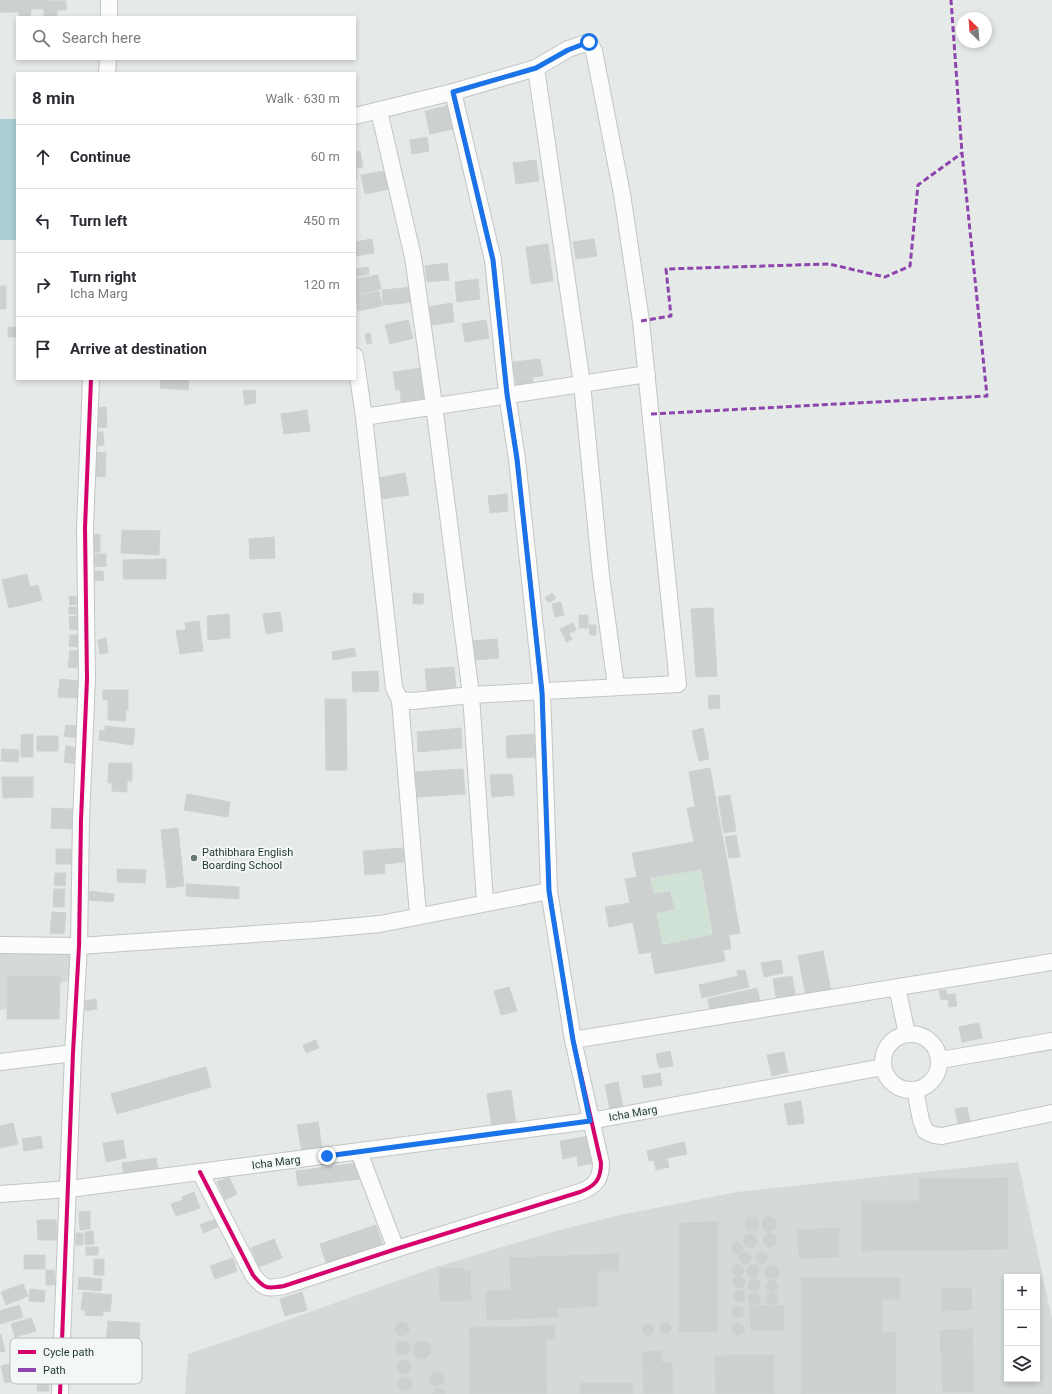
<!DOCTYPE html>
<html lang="en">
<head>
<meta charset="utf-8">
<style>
  body { margin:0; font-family:Roboto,sans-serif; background:#f7f7f7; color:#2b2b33 }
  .controls { position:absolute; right:12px; bottom:12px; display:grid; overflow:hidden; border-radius:0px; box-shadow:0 2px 6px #0003 }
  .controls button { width:36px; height:36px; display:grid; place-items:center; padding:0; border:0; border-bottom:1px solid #e1e1e2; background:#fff; color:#2b2b33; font:20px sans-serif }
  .compass { position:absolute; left:956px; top:12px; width:36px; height:36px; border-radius:50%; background:#fff; box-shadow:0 2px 6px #0003; rotate:335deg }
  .stop { position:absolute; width:12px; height:12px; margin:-9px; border:3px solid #1a73e8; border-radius:50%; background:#fff }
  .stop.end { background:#1a73e8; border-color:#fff; box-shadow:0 1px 4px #0008 }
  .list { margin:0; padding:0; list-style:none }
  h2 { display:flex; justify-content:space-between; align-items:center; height:52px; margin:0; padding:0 16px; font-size:17px }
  h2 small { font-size:13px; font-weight:400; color:#7c7c81 }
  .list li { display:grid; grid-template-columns:26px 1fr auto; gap:12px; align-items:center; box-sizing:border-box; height:64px; padding:0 16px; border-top:1px solid #e1e1e2 }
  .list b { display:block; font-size:15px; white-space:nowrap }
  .list p { margin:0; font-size:13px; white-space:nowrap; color:#7c7c81 }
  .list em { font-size:13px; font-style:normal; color:#7c7c81 }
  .icon { flex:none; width:22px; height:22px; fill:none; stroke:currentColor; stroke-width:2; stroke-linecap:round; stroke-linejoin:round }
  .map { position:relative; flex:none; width:1052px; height:1394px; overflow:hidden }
  .search { position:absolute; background:#fff; box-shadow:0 2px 6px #0003; left:16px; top:16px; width:340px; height:44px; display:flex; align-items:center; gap:10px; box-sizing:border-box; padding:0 14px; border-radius:0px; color:#7c7c81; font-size:15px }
  .panel { position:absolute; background:#fff; box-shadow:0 2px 6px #0003; left:16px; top:72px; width:340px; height:308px; border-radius:0px }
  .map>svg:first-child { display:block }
  .built { fill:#d3dad7; fill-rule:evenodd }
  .green { fill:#d0e1d5 }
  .water { fill:#aacdd3 }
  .building { fill:#ccd1cf; stroke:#ced2d0; fill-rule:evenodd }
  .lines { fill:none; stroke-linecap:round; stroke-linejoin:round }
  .street-casing { stroke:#c2c6c4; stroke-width:18 }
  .street { stroke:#fbfcfb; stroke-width:16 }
  .quiet { stroke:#8e44ad; stroke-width:3; stroke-dasharray:6 3; stroke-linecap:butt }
  .cycleway-casing { stroke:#f3f8f6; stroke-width:6 }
  .cycleway { stroke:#d6006c; stroke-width:4 }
  .route { stroke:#1a73e8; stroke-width:5 }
  .poi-dot { fill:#687873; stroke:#f3f8f6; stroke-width:1.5 }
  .labels { text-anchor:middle; stroke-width:4; stroke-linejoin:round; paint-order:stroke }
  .poi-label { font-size:11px; fill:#243b35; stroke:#f3f8f6; text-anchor:start }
  .street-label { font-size:11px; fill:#243b35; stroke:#f3f8f6 }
  .key { fill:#f3f8f6; stroke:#b5bfbc; stroke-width:1 }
  .key-label { font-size:11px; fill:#243b35 }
</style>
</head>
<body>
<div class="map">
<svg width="1052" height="1394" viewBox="0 0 1052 1394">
  <rect width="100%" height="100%" fill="#e5e9e7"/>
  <path class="built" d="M0,945L79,946L77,976L0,1011Z
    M1018,1162L1052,1319V1394H185L188,1354L262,1329L436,1267L556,1231L620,1215L737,1192ZM1007,1277H1037V1379H1007Z"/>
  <path class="green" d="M700,869L712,935L662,944L657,913L674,909L671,890L653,893L651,879Z"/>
  <path class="water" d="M0,119H17V240H0Z"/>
  <path class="building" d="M0,0L66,1V10H57V17H44V9H31L30,17H19V12H0Z
    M447,106L453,129L430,134L425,111Z
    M427,137L429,151L412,154L410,140Z
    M360,151L363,167L356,168L357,178H355V152Z
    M536,160L539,181L516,184L513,163Z
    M391,170L394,188L365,194L361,175Z
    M372,239L374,253L355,256V242Z
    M594,239L597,256L576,259L573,242Z
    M548,244L553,281L531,284L526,247Z
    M447,263L449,280L427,282L425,266Z
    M368,267L369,274L355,277V269Z
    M378,275L381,289L355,295V279Z
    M478,279L480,299L457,302L455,282Z
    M0,286H6V309H0Z
    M414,287L415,302L383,305L382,290Z
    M379,291L382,306L358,311L356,296Z
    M452,303L454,322L431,325L429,307Z
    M408,320L413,338L390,344L385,325Z
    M486,320L489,338L465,342L462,324Z
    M8,327H17V337H8Z
    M370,333L372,343L367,344L365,334Z
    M540,359L543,376L532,377L534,388L517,390L513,362Z
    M422,368L425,386L396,390L393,372Z
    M161,379H189L188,390L160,388Z
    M425,386L427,403L402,408L400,390Z
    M255,390L256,403L245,405L243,391Z
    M106,407L107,427L96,428L94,408Z
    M307,410L310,431L284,434L281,414Z
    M92,432H103L104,445L93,446Z
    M92,452L106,453L105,477L91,476Z
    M405,473L409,495L381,499L378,478Z
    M507,494L508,511L490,513L488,496Z
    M122,530L160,531L159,555L121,553Z
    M100,534V552H90V535Z
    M274,537L275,558L250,559L249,539Z
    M90,554H106V566L90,567Z
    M166,559V579H123V560Z
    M91,571H103L104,580L92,581Z
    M27,574L30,587L38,585L42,600L9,608L2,580Z
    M413,593L424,594L423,604H413Z
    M552,593L556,598L549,603L545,598Z
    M69,596H76L77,604L70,605Z
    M561,602L564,615L555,617L552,604Z
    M69,607H77V614H69Z
    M713,608L717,676L696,677L691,609Z
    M280,612L283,631L266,634L263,614Z
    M229,614L230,638L208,640L207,616Z
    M579,615H588V628H579Z
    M78,616L79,629L70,630L69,617Z
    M199,621L203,651L180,654L176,631L186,630L185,623Z
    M573,623L576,630L564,636L560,629Z
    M589,625H596V635H590Z
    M569,634L572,639L566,642L564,636Z
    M70,635H78L77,647L69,646Z
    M106,638L108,653L100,654L98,640Z
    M497,639L499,658L475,660L473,641Z
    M354,648L356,656L333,660L332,652Z
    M70,650L78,651L77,668L68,667Z
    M454,667L456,690L427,693L425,669Z
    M378,671L379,691L353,692L352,672Z
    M60,679L79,681L78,698L58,697Z
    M103,690H128V710H108V700H103Z
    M719,695L720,708L709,709L708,696Z
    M325,699H346L347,770H326Z
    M108,710L126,711L125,721L108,720Z
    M66,725L78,726L77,738L64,736Z
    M105,726L135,729L133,745L99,740L100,730L105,731Z
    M461,728L462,748L418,752L417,732Z
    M703,728L709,759L699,761L692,731Z
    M33,734V757H21V735Z
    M534,734L535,757L507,758L506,736Z
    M37,736H58V751H37Z
    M66,746L79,748L77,764L64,762Z
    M2,749L19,750L18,762L1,761Z
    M109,763H132V781H127V792L112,791V783H108Z
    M710,768L740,933L729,935L731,949L723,950L725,961L655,974L651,952L639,954L633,922L609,927L605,907L630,903L625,879L637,877L632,853L694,842L687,808L695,807L689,772ZM701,869L713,935L662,945L656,913L674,909L670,891L653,894L650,878Z
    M463,769L465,794L417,797L415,772Z
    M512,774L514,795L492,797L490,775Z
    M2,777H33V797L3,798Z
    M187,794L230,802L228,817L184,810Z
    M730,795L736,831L724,833L718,797Z
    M52,808L73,809L72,829L51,828Z
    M178,828L184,886L167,888L161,830Z
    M736,835L740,857L729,858L725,837Z
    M403,848L404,862L384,864L385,873L365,875L363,851Z
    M56,849H72V864H56Z
    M117,869L146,870L145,883L117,882Z
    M55,873H66L65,886L54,885Z
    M186,884L239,887V899L186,896Z
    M54,889H65L64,907H53Z
    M90,891L114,894L113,902L89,900Z
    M52,912L66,913L64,934L50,933Z
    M823,951L831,991L806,996L798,956Z
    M781,960L783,973L764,977L761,963Z
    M745,970L749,987L702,998L699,985L738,976L737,971Z
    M7,976H60L59,1019H7Z
    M792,976L796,999L777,1002L773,979Z
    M509,987L517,1011L501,1015L494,991Z
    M757,988L760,1002L710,1013L708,999Z
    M946,990L947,995L955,994L957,1006L949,1007L948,999L941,1000L939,991Z
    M96,999L97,1009L86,1011L84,1001Z
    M979,1023L982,1038L962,1042L959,1027Z
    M316,1040L319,1048L306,1053L303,1045Z
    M670,1051L673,1066L659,1068L656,1054Z
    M784,1052L788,1072L772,1076L767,1055Z
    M206,1067L211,1087L117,1114L111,1094Z
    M660,1073L662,1085L644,1088L642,1076Z
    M618,1082L623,1107L610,1110L605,1085Z
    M511,1090L516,1124L492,1128L487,1094Z
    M801,1101L804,1123L788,1125L784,1104Z
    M967,1107L971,1126L959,1128L955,1109Z
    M318,1122L322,1148L302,1152L297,1125Z
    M13,1123L18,1144L0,1148V1126Z
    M41,1136L43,1148L24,1151L22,1139Z
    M589,1136L594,1163L578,1166L577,1156L563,1159L560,1141Z
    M123,1140L126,1158L106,1162L103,1143Z
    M684,1142L687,1154L667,1158L669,1167L656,1170L654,1160L649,1161L647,1151Z
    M156,1158L158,1170L124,1175L122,1163Z
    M358,1163L360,1179L298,1186L296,1171Z
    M229,1177L237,1194L225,1200L217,1182Z
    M1008,1178V1249L862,1251V1201H919V1179Z
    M194,1192L200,1208L176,1216L171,1204L183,1200L182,1197Z
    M90,1211V1229L80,1230L79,1212Z
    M745 1224a7 7 0 1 1 14 0a7 7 0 1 1-14 0Z
    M762 1224a7 7 0 1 1 14 0a7 7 0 1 1-14 0Z
    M216,1219L219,1226L204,1233L200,1225Z
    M37,1220H56L57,1240H38Z
    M718,1222V1332H679V1223Z
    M376,1225L384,1249L328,1268L320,1244Z
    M839,1228V1257L799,1258L798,1230Z
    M93,1231L94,1244L85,1245V1232Z
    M763 1240a7 7 0 1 1 14 0a7 7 0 1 1-14 0Z
    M76,1233H83V1245H76Z
    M743 1241a7 7 0 1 1 14 0a7 7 0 1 1-14 0Z
    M274,1239L282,1258L259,1267L251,1248Z
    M731 1248a6 6 0 1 1 12 0a6 6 0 1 1-12 0Z
    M86,1247H98V1255H86Z
    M739 1258a6 6 0 1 1 12 0a6 6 0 1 1-12 0Z
    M756 1258a6 6 0 1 1 12 0a6 6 0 1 1-12 0Z
    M619,1254V1271H597L598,1306L558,1308V1317L487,1320L486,1291L511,1290L510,1258Z
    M24,1255H45V1269H24Z
    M233,1258L237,1271L215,1279L210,1266Z
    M94,1259H104V1275H94Z
    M732 1270a6 6 0 1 1 12 0a6 6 0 1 1-12 0Z
    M765 1272a7 7 0 1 1 14 0a7 7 0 1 1-14 0Z
    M747 1271a6 6 0 1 1 12 0a6 6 0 1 1-12 0Z
    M464,1268V1271H470L471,1300L440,1301L439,1269Z
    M46,1270H54L55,1285H46Z
    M733 1282a6 6 0 1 1 12 0a6 6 0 1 1-12 0Z
    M79,1277L102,1279L101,1291L78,1289Z
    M801,1278H900V1299H882V1333L896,1332V1394H801Z
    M748 1285a6 6 0 1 1 12 0a6 6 0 1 1-12 0Z
    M766 1286a6 6 0 1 1 12 0a6 6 0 1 1-12 0Z
    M23,1284L28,1296L6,1305L1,1292Z
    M971,1288L972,1310L942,1311L941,1289Z
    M30,1289L45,1291L44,1302L29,1301Z
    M733 1296a6 6 0 1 1 12 0a6 6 0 1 1-12 0Z
    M83,1292L112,1295L110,1312L103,1311V1316L85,1315V1310H81Z
    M302,1292L307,1310L285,1316L280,1299Z
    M748 1299a6 6 0 1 1 12 0a6 6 0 1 1-12 0Z
    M766 1299a6 6 0 1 1 12 0a6 6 0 1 1-12 0Z
    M19,1305L23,1317L0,1324V1311Z
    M732 1312a6 6 0 1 1 12 0a6 6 0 1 1-12 0Z
    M750,1306H784V1330H751Z
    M31,1318L36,1331L15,1337L11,1324Z
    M108,1321L140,1323L139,1343L106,1341Z
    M659 1328a6 6 0 1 1 12 0a6 6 0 1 1-12 0Z
    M395 1329a7 7 0 1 1 14 0a7 7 0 1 1-14 0Z
    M642 1329a6 6 0 1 1 12 0a6 6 0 1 1-12 0Z
    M732 1329a6 6 0 1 1 12 0a6 6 0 1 1-12 0Z
    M555,1326V1339H546L547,1394H470L469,1328Z
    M972,1329L974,1391L943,1392L940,1330Z
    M0,1334H1L5,1351L0,1352Z
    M413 1350a9 9 0 1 1 18 0a9 9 0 1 1-18 0Z
    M396 1348a7 7 0 1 1 14 0a7 7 0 1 1-14 0Z
    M662,1351V1363L672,1362L673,1394H644L642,1352Z
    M774,1355V1394H716L715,1356Z
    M397 1367a7 7 0 1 1 14 0a7 7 0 1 1-14 0Z
    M14,1363L18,1380L5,1383L1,1366Z
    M38,1371H49V1391H37Z
    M430 1379a7 7 0 1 1 14 0a7 7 0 1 1-14 0Z
    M398 1384a7 7 0 1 1 14 0a7 7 0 1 1-14 0Z
    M580,1383H633V1394H580Z
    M440,1388L444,1390L446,1394H432L436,1389Z"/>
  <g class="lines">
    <g class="street-casing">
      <path id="street" d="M109,17V0
        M536,68L582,384L601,576L616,686
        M107,73L108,59
        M379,111L413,257L434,405L471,695L485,902
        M355,116L453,92L536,68L568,49L589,42L594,51L622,194L641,321L678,684L471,695L413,701L400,700L418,915
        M355,356L364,417L394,688L400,700
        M364,417L647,374
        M0,945L79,946L314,930L380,924L549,891
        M897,987L907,1034
        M883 1062a28 28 0 1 1 56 0a28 28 0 1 1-56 0Z
        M573,1040L1052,962
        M940,1060L1052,1041
        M0,1062L73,1053
        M915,1090L921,1120L925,1131L934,1135L942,1136L1052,1113
        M359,1152L396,1249
        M200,1172L253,1275C264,1289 267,1289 284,1286L396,1249L580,1192C595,1186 601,1180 601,1163L573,1040L549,891L542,692L517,459L507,394L493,260L453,92
        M0,1194L69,1189L590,1121L883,1067
        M60,1394L73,1053L79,946L81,820L87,679L85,528L91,379"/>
    </g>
    <use href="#street" class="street"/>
    <path class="quiet" d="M641,321L671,316L666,269L829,264L885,277L910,266L918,185L962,153
      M651,414L987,396L962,153L951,0"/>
    <g class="cycleway-casing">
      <path id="cycleway" d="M200,1172L253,1275C264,1289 267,1289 284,1286L396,1249L580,1192C595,1186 601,1180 601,1163L573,1040L549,891L542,692L517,459L507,394L493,260L453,92
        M60,1394L73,1053L79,946L81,820L87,679L85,528L91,379"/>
    </g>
    <use href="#cycleway" class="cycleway"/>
  </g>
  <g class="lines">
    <path class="route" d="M327,1156L590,1121L573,1040L549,891L542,692L517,459L507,394L493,260L453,92L536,68L568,50L589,42"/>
  </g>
  <circle class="poi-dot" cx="194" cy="858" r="4"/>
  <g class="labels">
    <g class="poi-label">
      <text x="202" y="856">Pathibhara English<tspan x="202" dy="13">Boarding School</tspan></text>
    </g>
    <g class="street-label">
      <text transform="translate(633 1113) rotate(-10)" y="4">Icha Marg</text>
      <text transform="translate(276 1162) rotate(-7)" y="4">Icha Marg</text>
    </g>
  </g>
  <rect x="10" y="1338" width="132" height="46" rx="6" class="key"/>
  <rect x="18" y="1350" width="18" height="4" fill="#d6006c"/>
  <rect x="18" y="1368" width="18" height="4" fill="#8e44ad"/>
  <g class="key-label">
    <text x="43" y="1356">Cycle path</text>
    <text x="43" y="1374">Path</text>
  </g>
</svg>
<div class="controls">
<button>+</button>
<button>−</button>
<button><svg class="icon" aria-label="layers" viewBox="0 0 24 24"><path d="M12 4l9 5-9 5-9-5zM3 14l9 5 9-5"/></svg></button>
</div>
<svg class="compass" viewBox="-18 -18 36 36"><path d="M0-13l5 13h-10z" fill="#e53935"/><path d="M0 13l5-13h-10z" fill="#7c7c81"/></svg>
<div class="stop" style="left:589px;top:42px"></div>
<div class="stop end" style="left:327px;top:1156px"></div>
<div class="search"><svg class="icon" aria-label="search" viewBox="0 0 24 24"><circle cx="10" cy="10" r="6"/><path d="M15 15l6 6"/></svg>Search here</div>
<section class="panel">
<h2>8 min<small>Walk · 630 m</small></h2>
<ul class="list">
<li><svg class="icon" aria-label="ahead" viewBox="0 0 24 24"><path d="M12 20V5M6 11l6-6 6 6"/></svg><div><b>Continue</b></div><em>60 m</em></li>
<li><svg class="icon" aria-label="left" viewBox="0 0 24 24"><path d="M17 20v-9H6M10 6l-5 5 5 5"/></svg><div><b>Turn left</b></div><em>450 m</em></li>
<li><svg class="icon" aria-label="right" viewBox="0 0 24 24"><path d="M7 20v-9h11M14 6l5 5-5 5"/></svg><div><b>Turn right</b><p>Icha Marg</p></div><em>120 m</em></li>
<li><svg class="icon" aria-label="arrive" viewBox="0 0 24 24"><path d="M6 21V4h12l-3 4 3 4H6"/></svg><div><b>Arrive at destination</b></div></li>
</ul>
</section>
</div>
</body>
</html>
